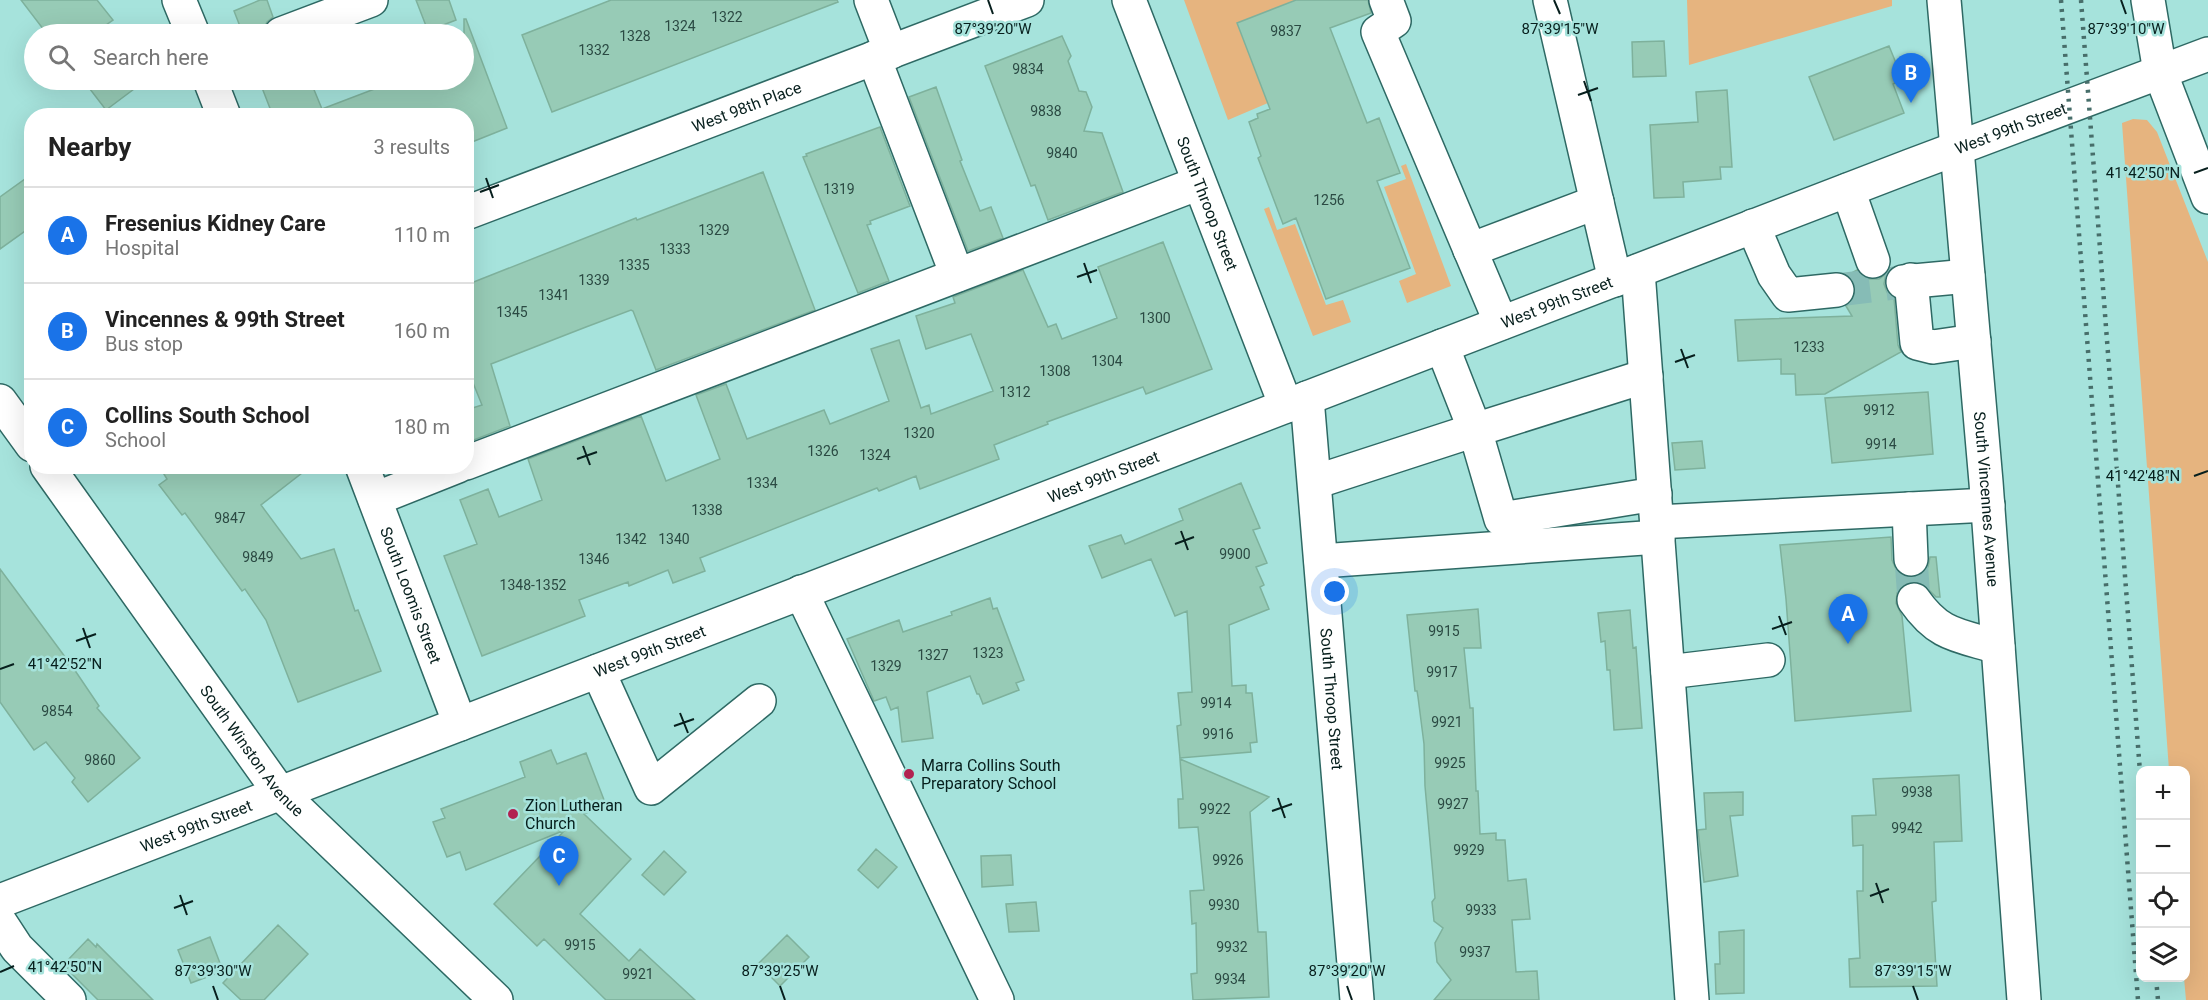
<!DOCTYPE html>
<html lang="en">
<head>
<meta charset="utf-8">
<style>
  body { margin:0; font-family:Roboto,sans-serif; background:#f6f6f6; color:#222 }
  .controls { position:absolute; right:18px; bottom:18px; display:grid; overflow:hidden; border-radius:12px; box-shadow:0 6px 24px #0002 }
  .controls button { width:54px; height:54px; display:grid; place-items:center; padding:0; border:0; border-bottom:2px solid #e0e0e0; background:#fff; color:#222; font:30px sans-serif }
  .you { position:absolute; left:1335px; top:592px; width:21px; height:21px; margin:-15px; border:4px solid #fff; border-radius:50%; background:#1a73e8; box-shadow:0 0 0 9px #1a73e833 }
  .badge { display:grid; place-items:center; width:39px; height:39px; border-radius:50%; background:#1a73e8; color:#fff; font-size:20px; font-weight:700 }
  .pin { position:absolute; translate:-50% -50px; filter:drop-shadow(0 2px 3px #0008) }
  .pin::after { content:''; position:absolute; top:32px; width:21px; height:18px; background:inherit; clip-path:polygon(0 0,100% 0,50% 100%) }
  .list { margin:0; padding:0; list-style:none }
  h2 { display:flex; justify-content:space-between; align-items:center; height:78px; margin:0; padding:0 24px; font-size:26px }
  h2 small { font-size:20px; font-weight:400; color:#767676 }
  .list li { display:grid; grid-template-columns:39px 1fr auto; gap:18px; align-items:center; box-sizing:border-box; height:96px; padding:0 24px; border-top:2px solid #e0e0e0 }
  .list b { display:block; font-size:22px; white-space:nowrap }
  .list p { margin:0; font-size:20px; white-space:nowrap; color:#767676 }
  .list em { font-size:20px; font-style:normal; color:#767676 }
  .icon { flex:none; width:33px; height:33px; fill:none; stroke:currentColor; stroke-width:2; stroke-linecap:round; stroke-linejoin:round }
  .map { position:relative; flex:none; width:2208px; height:1000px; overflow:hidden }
  .search { position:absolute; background:#fff; box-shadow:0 6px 24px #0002; left:24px; top:24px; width:450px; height:66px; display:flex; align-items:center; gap:15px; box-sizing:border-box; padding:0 21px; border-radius:33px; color:#767676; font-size:22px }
  .panel { position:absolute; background:#fff; box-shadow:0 6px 24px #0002; left:24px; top:108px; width:450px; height:366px; border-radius:24px }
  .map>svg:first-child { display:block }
  .green { fill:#e6b47f }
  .building { fill:#97cbb6; stroke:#7eb19c; stroke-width:1.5 }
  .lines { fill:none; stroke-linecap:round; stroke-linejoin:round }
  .minor-tunnel { stroke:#86bcb6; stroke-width:33; stroke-dasharray:33 16; stroke-linecap:butt }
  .minor-casing { stroke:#2e6964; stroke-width:36 }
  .major-casing { stroke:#2e6964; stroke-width:36 }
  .minor { stroke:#fff; stroke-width:33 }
  .major { stroke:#fff; stroke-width:33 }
  .rail { stroke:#476e6a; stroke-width:4.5; stroke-dasharray:3 6; stroke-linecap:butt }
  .ticks { fill:none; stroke:#071f1d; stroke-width:2 }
  .poi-dot { fill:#b22251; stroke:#a6e3dc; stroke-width:2 }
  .labels { text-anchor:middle; stroke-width:5; stroke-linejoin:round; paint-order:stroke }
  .number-label { font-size:14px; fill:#2b4a43 }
  .street-label { font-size:16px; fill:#071f1d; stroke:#a6e3dc }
  .poi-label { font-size:16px; fill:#071f1d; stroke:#a6e3dc; text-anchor:start }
  .ticks-label { font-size:15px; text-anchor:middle; fill:#071f1d; stroke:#a6e3dc; stroke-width:5; stroke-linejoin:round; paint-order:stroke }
</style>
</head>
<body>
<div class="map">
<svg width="2208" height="1000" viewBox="0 0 2208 1000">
  <rect width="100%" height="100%" fill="#a6e3dc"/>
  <path class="green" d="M1184,0H1311L1338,73L1228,120Z
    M1687,0H1892V6L1689,65Z
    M2133,119L2147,120L2157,132L2208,262V1000H2186L2184,978L2186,770H2169L2122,123Z
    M1406,164L1451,286L1407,303L1399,281L1416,274L1384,187L1406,179L1401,166Z
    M1269,207L1277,230L1295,224L1326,305L1343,300L1351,322L1313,336L1264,209Z"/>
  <path class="building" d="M21,0H97L113,20L93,34H47Z
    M260,0H267L273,17L267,22L264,28L243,34L234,11Z
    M416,0H449L456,20L428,31Z
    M611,0H837L838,2L552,112L522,35Z
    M1296,0H1368L1371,13L1330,28L1367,123L1379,118L1400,173L1377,181L1410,268L1326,299L1296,218L1283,224L1258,158L1261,156L1249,122L1258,118L1257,114L1270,109L1237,23Z
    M464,19H466L507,128L472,142L466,128V116H273L259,80H310L322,109L398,80H464Z
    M1062,36L1071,56L1068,61L1079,91L1086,92L1092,107L1084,131L1102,133L1123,192L1048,220L1035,185L1031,186L985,66Z
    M1664,41L1666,76L1633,77L1632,42Z
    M1889,46L1903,80L1893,84L1904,113L1834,140L1809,77Z
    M83,80H146L106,110Z
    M936,87L962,160L960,161L980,211L991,207L1003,238L968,251L909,97Z
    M1727,90L1732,167H1720L1721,179L1683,182L1684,197L1654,198L1650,125L1698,122L1696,92Z
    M880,127L910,206L870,221L871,224L867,225L889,281L858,293L803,157L807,156L806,154Z
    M763,172L815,310L656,370L633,311L631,310L586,327L491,364L510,426L466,443V410L482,405L469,373L466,374V285L636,218L637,220Z
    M32,174V226L0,249V197Z
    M1163,242L1212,369L1146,394L1143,387L1047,422L1048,424L994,445L999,459L920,489L916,476L879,491L877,488L700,558L705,571L673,583L668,570L629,586L628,582L579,600L585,616L482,656L444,556L477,544L460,500L488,489L499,517L542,500L528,459L641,416L666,481L720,459L696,395L726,384L747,439L824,410L830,424L889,401L871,349L899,340L921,408L929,405L931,414L993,391L971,334L926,349L916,316L955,303L953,297L1023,270L1048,327L1056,324L1062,339L1117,318L1098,267Z
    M1857,270L1861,276L1870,279H1879L1886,274L1884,284L1887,292L1894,298L1898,345L1901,352L1825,394L1796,395L1795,374H1781V359L1738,361L1735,320L1852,316L1846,306L1854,298L1856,289L1852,280L1848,275Z
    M1928,392L1933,454L1832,463L1825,398Z
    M1702,441L1705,468L1675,470L1672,443Z
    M159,466H311L261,505L301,559L334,549L355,611L358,610L381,671L298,702L266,620L245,589L242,591L185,513L182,515L159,485L167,479Z
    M1241,483L1260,528L1253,530L1267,563L1256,567L1264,585L1260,587L1269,609L1229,625L1232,686L1246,685V693H1252L1257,742L1250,743L1251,752L1180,758L1177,726L1181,725L1178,693L1192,692L1187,611L1175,616L1151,559L1102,578L1089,546L1121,535L1125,544L1183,520L1179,509Z
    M1891,537L1892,560L1896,569L1903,576L1912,578L1920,575L1928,567L1930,557H1936L1940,597H1936L1922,583L1912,581L1903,585L1897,593L1896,603L1902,616L1911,711L1795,721L1786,599L1780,545Z
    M0,569L74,669L99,706L97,708L140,758L88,802L72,782L75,778L46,742L34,750L0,702Z
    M990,598L993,609L997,608L1024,680L1016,683L1019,690L983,704L979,694H977L970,676L927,692L933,738L902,742L898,707L891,710L886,697L874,701L847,639L899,620L903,632L952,615L951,612Z
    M1478,609L1481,648H1464L1470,708H1473L1476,791H1478L1480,834L1496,833V840H1505L1508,881L1526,879L1530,919L1512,920L1516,972L1537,971L1539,1000H1434L1451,980L1437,962L1435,943L1443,928L1434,921L1432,902L1435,898L1425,786L1424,744L1418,697L1417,691H1415L1407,615Z
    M1630,610L1633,648L1636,647L1642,728L1614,730L1610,670H1607L1605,641L1601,642L1598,613Z
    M551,750L557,764L586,753L606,805L584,814L631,859L580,914L629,961L640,949L695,1000H606L544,939L537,946L494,904L565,830L466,870L460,852L447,857L433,822L445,818L441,809L525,777L520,762Z
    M1180,759L1269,797L1250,812L1258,932H1266L1269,997L1193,1000L1191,974L1197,973L1196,923L1192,924L1190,891L1204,890L1198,827L1179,828L1178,799H1183Z
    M1959,775L1962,841L1934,842L1936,901L1932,902L1937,986L1850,987L1849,959L1860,958L1857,891H1863V845L1853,846L1852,816L1876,815L1873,779Z
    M1743,792V815L1730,816L1738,876L1704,882L1698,830L1706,829L1704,793Z
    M876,849L897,867L878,888L858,870Z
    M664,851L686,872L664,895L642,875Z
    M1011,855L1013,885L982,887L981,856Z
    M1036,902L1039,931L1009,932L1006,904Z
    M278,925L308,954L264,1000H241L223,983Z
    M1744,930V993L1716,994L1715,964H1720L1719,932Z
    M787,935L809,957L780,986L758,964Z
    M210,937L223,971L191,983L178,950Z
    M88,939L96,947L97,944L153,1000H98L72,974L64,964Z"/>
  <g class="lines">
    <path class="minor-tunnel" d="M1837,290L1903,282
      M1911,559L1914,600"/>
    <g class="minor-casing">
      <g id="minor">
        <path d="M179,0L193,34"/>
        <path d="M871,0L891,52"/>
        <path id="s1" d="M1129,0L1286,406"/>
        <path d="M1386,0L1394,21L1378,32L1501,323"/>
        <path d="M1550,0L1615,280"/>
        <path d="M2148,0L2160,72L2208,197"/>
        <path d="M281,34L371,0"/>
        <path d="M874,58L957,275"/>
        <path d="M210,80L224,116"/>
        <path d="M1848,190L1873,261"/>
        <path id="s2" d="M466,213L1027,0"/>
        <path d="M1753,226L1774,275L1788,295L1837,290"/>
        <path d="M1470,250L1597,202"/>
        <path d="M1638,271L1692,1000"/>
        <path d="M1911,280L1917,343L1933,347L1974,341"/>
        <path d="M1903,282L1968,276"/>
        <path d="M1646,376L1475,430L1501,519L1655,494"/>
        <path id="s3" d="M1307,398L1357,1000"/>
        <path d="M0,401L32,445"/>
        <path d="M466,463L1199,183"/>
        <path id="s4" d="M47,466L280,793L496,1000"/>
        <path id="s5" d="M362,466L460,724"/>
        <path d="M1315,482L1475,430L1442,346"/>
        <path d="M375,499L458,466"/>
        <path d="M1909,509L1911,559"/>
        <path d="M1657,522L1988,505"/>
        <path d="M1321,561L1658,537"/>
        <path d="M801,592L997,1000"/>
        <path d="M1914,600C1939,636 1958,635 1998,647"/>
        <path d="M598,671L651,788L759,701"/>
        <path d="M1668,672L1768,660"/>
        <path id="s6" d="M0,901L1910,166L2208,54"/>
        <path d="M0,922L17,948L69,1000"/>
      </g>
    </g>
    <g class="major-casing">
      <g id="major">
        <path id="s7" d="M1944,0L1986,482L2024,1000"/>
      </g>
    </g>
    <use href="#minor" class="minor"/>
    <use href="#major" class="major"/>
    <path class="rail" d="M2061,0L2138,1000
      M2081,0L2140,772
      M2156,978L2158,1000"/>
  </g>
  <path class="ticks" d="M988,0L993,14M1554,0L1560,14M2121,0L2126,14M1584,81L1591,101M1578,95L1598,88M2194,173L2208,168M486,178L493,198M480,192L499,185M1084,263L1091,283M1077,277L1097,270M1681,349L1688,368M1675,362L1695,355M583,446L590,465M577,459L597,452M2194,476L2208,471M1181,531L1188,550M1175,544L1194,537M1779,616L1786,635M83,628L90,648M1772,629L1792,622M76,641L96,634M0,669L14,664M680,713L688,733M674,726L694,719M1278,798L1285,818M1272,811L1292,804M1876,883L1883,903M180,895L187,915M1870,896L1889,889M174,908L193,901M0,972L14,966M213,986L218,1000M780,986L785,1000M1347,986L1352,1000M1913,986L1918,1000"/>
  <g class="poi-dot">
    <circle cx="909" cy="774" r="6"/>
    <circle cx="513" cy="814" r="6"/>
  </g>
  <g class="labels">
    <g class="number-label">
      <text x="727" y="22">1322</text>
      <text x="680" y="31">1324</text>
      <text x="1286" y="36">9837</text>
      <text x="635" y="41">1328</text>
      <text x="594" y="55">1332</text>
      <text x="1028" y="74">9834</text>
      <text x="1046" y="116">9838</text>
      <text x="1062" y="158">9840</text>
      <text x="839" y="194">1319</text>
      <text x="1329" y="205">1256</text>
      <text x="714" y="235">1329</text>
      <text x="675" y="254">1333</text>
      <text x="634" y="270">1335</text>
      <text x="594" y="285">1339</text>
      <text x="554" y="300">1341</text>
      <text x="512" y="317">1345</text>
      <text x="1155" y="323">1300</text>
      <text x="1809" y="352">1233</text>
      <text x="1107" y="366">1304</text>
      <text x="1055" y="376">1308</text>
      <text x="1015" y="397">1312</text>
      <text x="1879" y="415">9912</text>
      <text x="919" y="438">1320</text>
      <text x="1881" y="449">9914</text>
      <text x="823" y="456">1326</text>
      <text x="875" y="460">1324</text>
      <text x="762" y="488">1334</text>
      <text x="707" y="515">1338</text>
      <text x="230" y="523">9847</text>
      <text x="631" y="544">1342</text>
      <text x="674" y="544">1340</text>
      <text x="1235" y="559">9900</text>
      <text x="258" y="562">9849</text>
      <text x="594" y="564">1346</text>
      <text x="533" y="590">1348-1352</text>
      <text x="1444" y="636">9915</text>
      <text x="988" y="658">1323</text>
      <text x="933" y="660">1327</text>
      <text x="886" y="671">1329</text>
      <text x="1442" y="677">9917</text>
      <text x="1216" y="708">9914</text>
      <text x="57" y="716">9854</text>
      <text x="1447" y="727">9921</text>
      <text x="1218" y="739">9916</text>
      <text x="100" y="765">9860</text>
      <text x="1450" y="768">9925</text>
      <text x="1917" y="797">9938</text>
      <text x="1453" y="809">9927</text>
      <text x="1215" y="814">9922</text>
      <text x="1907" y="833">9942</text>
      <text x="1469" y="855">9929</text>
      <text x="1228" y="865">9926</text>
      <text x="1224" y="910">9930</text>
      <text x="1481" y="915">9933</text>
      <text x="580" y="950">9915</text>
      <text x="1232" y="952">9932</text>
      <text x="1475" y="957">9937</text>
      <text x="638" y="979">9921</text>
      <text x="1230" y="984">9934</text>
    </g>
    <g class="street-label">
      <text dy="6" stroke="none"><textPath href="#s2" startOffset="300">West 98th Place</textPath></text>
      <text dy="6" stroke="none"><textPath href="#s6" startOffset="2154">West 99th Street</textPath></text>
      <text dy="6" stroke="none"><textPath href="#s1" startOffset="218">South Throop Street</textPath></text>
      <text dy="6" stroke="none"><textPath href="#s6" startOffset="1668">West 99th Street</textPath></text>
      <text dy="6" stroke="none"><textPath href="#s6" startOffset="1182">West 99th Street</textPath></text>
      <text dy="6" stroke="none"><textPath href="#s7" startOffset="501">South Vincennes Avenue</textPath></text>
      <text dy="6" stroke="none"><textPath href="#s5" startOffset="138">South Loomis Street</textPath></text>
      <text dy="6" stroke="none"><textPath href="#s6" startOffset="696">West 99th Street</textPath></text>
      <text dy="6" stroke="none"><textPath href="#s3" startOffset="302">South Throop Street</textPath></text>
      <text dy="6" stroke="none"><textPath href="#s4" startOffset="351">South Winston Avenue</textPath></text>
      <text dy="6" stroke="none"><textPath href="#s6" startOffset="210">West 99th Street</textPath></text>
    </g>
    <g class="poi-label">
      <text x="921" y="771">Marra Collins South<tspan x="921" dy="18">Preparatory School</tspan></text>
      <text x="525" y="811">Zion Lutheran<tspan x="525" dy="18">Church</tspan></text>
    </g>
  </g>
  <g class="ticks-label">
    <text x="993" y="34">87°39'20"W</text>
    <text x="1560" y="34">87°39'15"W</text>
    <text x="2126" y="34">87°39'10"W</text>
    <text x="2143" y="178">41°42'50"N</text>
    <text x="2143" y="481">41°42'48"N</text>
    <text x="65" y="669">41°42'52"N</text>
    <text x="65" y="972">41°42'50"N</text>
    <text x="213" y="976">87°39'30"W</text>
    <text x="780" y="976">87°39'25"W</text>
    <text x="1347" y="976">87°39'20"W</text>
    <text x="1913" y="976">87°39'15"W</text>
  </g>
</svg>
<div class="controls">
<button>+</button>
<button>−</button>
<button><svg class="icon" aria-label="locate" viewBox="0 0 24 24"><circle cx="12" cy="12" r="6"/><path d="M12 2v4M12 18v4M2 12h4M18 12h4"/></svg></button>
<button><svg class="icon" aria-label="layers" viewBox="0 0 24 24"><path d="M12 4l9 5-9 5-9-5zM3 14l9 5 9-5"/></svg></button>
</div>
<div class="you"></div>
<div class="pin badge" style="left:1848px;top:644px">A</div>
<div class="pin badge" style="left:1911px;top:103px">B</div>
<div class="pin badge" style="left:559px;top:886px">C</div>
<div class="search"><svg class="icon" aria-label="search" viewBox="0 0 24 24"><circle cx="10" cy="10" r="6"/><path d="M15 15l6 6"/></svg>Search here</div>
<section class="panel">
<h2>Nearby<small>3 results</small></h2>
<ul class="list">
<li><span class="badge">A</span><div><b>Fresenius Kidney Care</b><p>Hospital</p></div><em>110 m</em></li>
<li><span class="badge">B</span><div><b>Vincennes &amp; 99th Street</b><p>Bus stop</p></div><em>160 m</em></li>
<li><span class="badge">C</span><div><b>Collins South School</b><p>School</p></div><em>180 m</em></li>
</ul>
</section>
</div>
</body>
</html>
